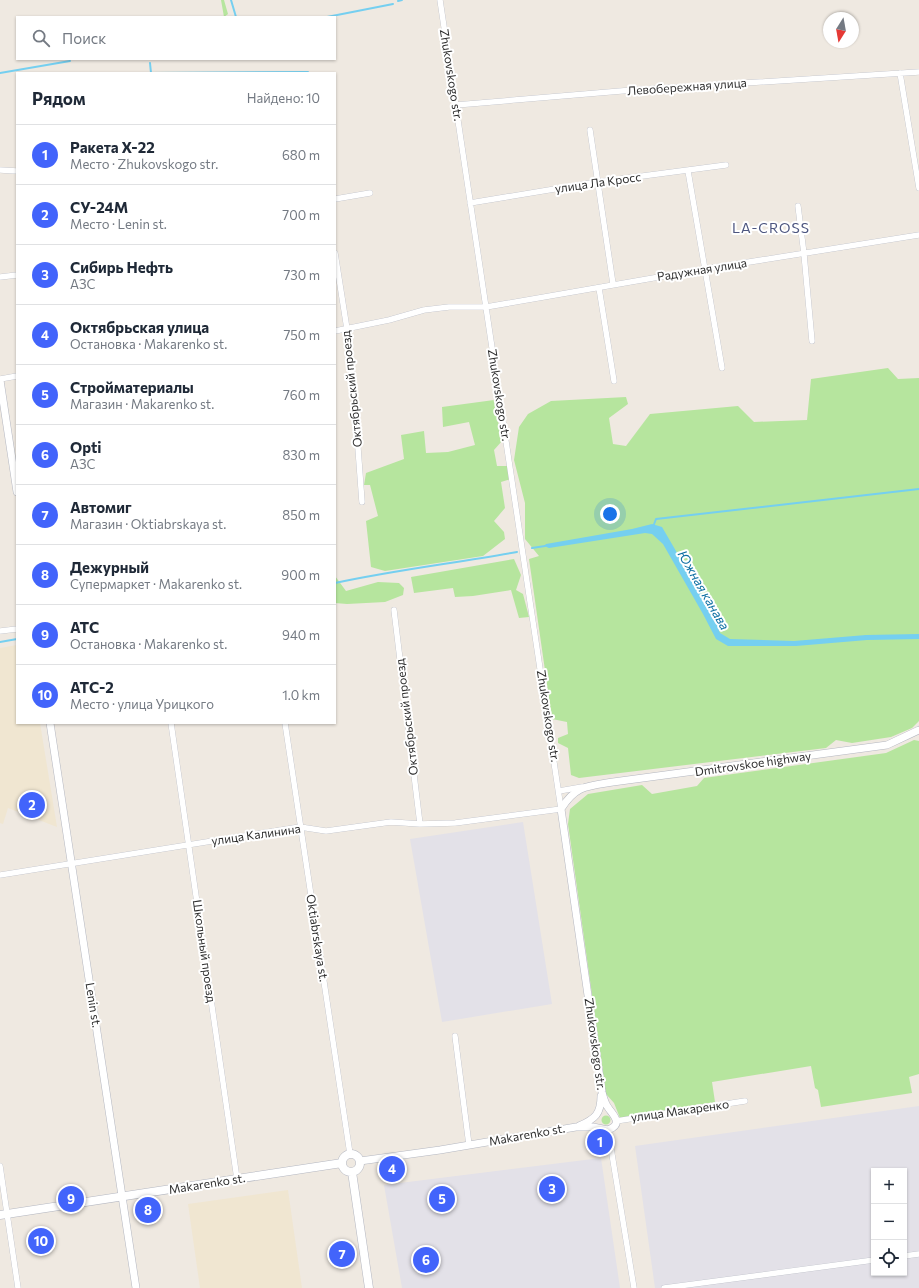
<!DOCTYPE html>
<html lang="ru">
<head>
<meta charset="utf-8">
<style>
  body { margin:0; font-family:Commissioner,sans-serif; background:#f6f6f7; color:#1f2937 }
  .controls { position:absolute; right:12px; bottom:12px; display:grid; overflow:hidden; border-radius:0px; box-shadow:0 1px 3px #0004 }
  .controls button { width:36px; height:36px; display:grid; place-items:center; padding:0; border:0; border-bottom:1px solid #e0e1e3; background:#fff; color:#1f2937; font:20px sans-serif }
  .compass { position:absolute; left:823px; top:12px; width:36px; height:36px; border-radius:50%; background:#fff; box-shadow:0 1px 3px #0004; rotate:191deg }
  .you { position:absolute; left:610px; top:514px; width:14px; height:14px; margin:-10px; border:3px solid #fff; border-radius:50%; background:#1a73e8; box-shadow:0 0 0 6px #1a73e833 }
  .badge { display:grid; place-items:center; width:26px; height:26px; border-radius:50%; background:#4264fb; color:#fff; font-size:13px; font-weight:700 }
  .pin { position:absolute; translate:-50% -50%; border:2px solid #fff; box-shadow:0 1px 4px #0006 }
  .list { margin:0; padding:0; list-style:none }
  h2 { display:flex; justify-content:space-between; align-items:center; height:52px; margin:0; padding:0 16px; font-size:17px }
  h2 small { font-size:13px; font-weight:400; color:#747a83 }
  .list li { display:grid; grid-template-columns:26px 1fr auto; gap:12px; align-items:center; box-sizing:border-box; height:60px; padding:0 16px; border-top:1px solid #e0e1e3 }
  .list b { display:block; font-size:15px; white-space:nowrap }
  .list p { margin:0; font-size:13px; white-space:nowrap; color:#747a83 }
  .list em { font-size:13px; font-style:normal; color:#747a83 }
  .icon { flex:none; width:22px; height:22px; fill:none; stroke:currentColor; stroke-width:2; stroke-linecap:round; stroke-linejoin:round }
  .map { position:relative; flex:none; width:919px; height:1288px; overflow:hidden }
  .search { position:absolute; background:#fff; box-shadow:0 1px 3px #0004; left:16px; top:16px; width:320px; height:44px; display:flex; align-items:center; gap:10px; box-sizing:border-box; padding:0 14px; border-radius:0px; color:#747a83; font-size:15px }
  .panel { position:absolute; background:#fff; box-shadow:0 1px 3px #0004; left:16px; top:72px; width:320px; height:652px; border-radius:0px }
  .map>svg:first-child { display:block }
  .industrial { fill:#e3e1e8; fill-rule:evenodd }
  .education { fill:#f0e6d1 }
  .green { fill:#b6e59e }
  .water { fill:#75cff0 }
  .lines { fill:none; stroke-linecap:round; stroke-linejoin:round }
  .stream { stroke:#75cff0; stroke-width:2 }
  .minor-casing { stroke:#b4b7c1; stroke-width:6 }
  .tertiary-casing { stroke:#b4b7c1; stroke-width:8 }
  .secondary-casing { stroke:#b4b7c1; stroke-width:9 }
  .minor { stroke:#fff; stroke-width:5.5 }
  .tertiary { stroke:#fff; stroke-width:7 }
  .secondary { stroke:#fff; stroke-width:8 }
  .labels { text-anchor:middle; stroke-width:4; stroke-linejoin:round; paint-order:stroke }
  .street-label { font-size:12px; fill:#2e2e2e; stroke:#fff }
  .water-label { font-size:13px; font-style:italic; fill:#0d6fa3; stroke:#fff }
  .quarter-label { font-size:14px; letter-spacing:1px; fill:#4d5680; stroke:#fff }
</style>
</head>
<body>
<div class="map">
<svg width="919" height="1288" viewBox="0 0 919 1288">
  <rect width="100%" height="100%" fill="#efe9e1"/>
  <path class="industrial" d="M523,822L552,1004L442,1022L410,839Z
    M919,1106V1288H655L635,1146ZM874,1171H904V1273H874Z
    M601,1158L620,1288H402L384,1185Z"/>
  <path class="education" d="M17,645V723H40L57,827L8,808L3,824L0,823V648Z
    M288,1190L302,1288H200L188,1204Z"/>
  <path class="green" d="M221,0H224L228,14L224,17Z
    M888,368L898,379L919,378V721L912,728L891,737L852,743L836,740L826,748L579,778L571,775L568,748L558,743V738L568,734L567,722L552,719L529,559L539,556L525,539V503L514,460L519,427L528,414L551,401L626,397L628,404L609,418L613,444L626,446L650,414L738,406L754,422L807,420L811,379Z
    M494,400L502,441L494,450L497,466H510L511,479L501,482L505,508L494,521L504,532L505,539L483,556L385,571L371,567L366,521L378,516L370,485H364L366,473L404,459L401,435L424,431L426,453L448,452L475,445L469,422L443,427L442,407Z
    M514,559L521,575L516,590L523,594L529,617L519,618L511,590L473,596L455,597L453,588L414,593L411,577Z
    M335,576L346,591L378,582L399,583L404,588L403,595L385,602L347,604L335,603Z
    M914,740L919,741V1074L909,1077L912,1093L821,1107L818,1090L815,1088L811,1066L712,1082L715,1102L620,1118L614,1103L606,1094L568,824L570,809L588,794L642,785L652,794L697,786L704,778L886,753Z
    M601.5 1120a4.5 4.5 0 1 1 9 0a4.5 4.5 0 1 1-9 0Z"/>
  <path class="water" d="M652,524L662,527L715,618L720,633L730,639L794,641L866,635L919,634V639L867,640L796,646H728L716,639L703,614L663,544L652,534L645,533L549,548L544,546L546,544L632,529Z"/>
  <g class="lines">
    <path class="stream" d="M231,0L236,17
      M398,1L402,0
      M327,17L393,4
      M150,63L151,73L308,72
      M0,73L70,61
      M653,527L656,519L919,489
      M532,548L545,546
      M335,583C395,570 456,563 517,552
      M0,642L17,639"/>
    <g class="minor-casing">
      <path id="minor" d="M900,73L919,188
        M456,105L633,90L919,72
        M590,130L613,284
        M0,170L17,171
        M688,171L722,368
        M335,199L370,193
        M470,203L597,182L726,165
        M798,206L804,254L812,341
        M335,253L347,329L354,394L362,502
        M0,277L17,275
        M599,288L614,381
        M335,331L389,320L424,310L449,307H486L705,269L919,235
        M0,379L17,376
        M394,610L420,824
        M0,631L17,629
        M171,723L237,1179
        M285,723L350,1154
        M559,791L582,787
        M0,875L300,827L326,831L391,822L420,824L455,823L561,809L440,0
        M455,1036L469,1145
        M616,1121L745,1101
        M608,1130L634,1288
        M0,1166L18,1288
        M904,1256L919,1254
        M664,1288L874,1260"/>
    </g>
    <g class="tertiary-casing">
      <path id="tertiary" d="M0,380L17,492
        M50,723L136,1288
        M579,1126C595,1119 601,1114 601,1096
        M360,1161L440,1150L576,1127H593L608,1130C626,1123 610,1113 606,1104C604,1100 603,1096 602,1092L561,809C576,785 588,786 613,782L887,745L919,730"/>
    </g>
    <g class="secondary-casing">
      <path id="secondary" d="M342 1163a9 9 0 1 1 18 0a9 9 0 1 1-18 0Z
        M352,1172L369,1288
        M0,1215L342,1163"/>
    </g>
    <use href="#minor" class="minor"/>
    <use href="#tertiary" class="tertiary"/>
    <use href="#secondary" class="secondary"/>
  </g>
  <g class="labels">
    <g class="street-label">
      <text transform="translate(451 75) rotate(81)" y="4">Zhukovskogo str.</text>
      <text transform="translate(687 87) rotate(-4)" y="4">Левобережная улица</text>
      <text transform="translate(598 183) rotate(-8)" y="4">улица Ла Кросс</text>
      <text transform="translate(702 270) rotate(-9)" y="4">Радужная улица</text>
      <text transform="translate(352 389) rotate(-96)" y="4">Октябрьский проезд</text>
      <text transform="translate(499 395) rotate(81)" y="4">Zhukovskogo str.</text>
      <text transform="translate(548 716) rotate(81)" y="4">Zhukovskogo str.</text>
      <text transform="translate(407 717) rotate(-97)" y="4">Октябрьский проезд</text>
      <text transform="translate(753 764) rotate(-8)" y="4">Dmitrovskoe highway</text>
      <text transform="translate(256 835) rotate(-8)" y="4">улица Калинина</text>
      <text transform="translate(317 938) rotate(81)" y="4">Oktiabrskaya st.</text>
      <text transform="translate(204 951) rotate(82)" y="4">Школьный проезд</text>
      <text transform="translate(93 1005) rotate(81)" y="4">Lenin st.</text>
      <text transform="translate(595 1044) rotate(82)" y="4">Zhukovskogo str.</text>
      <text transform="translate(680 1111) rotate(-8)" y="4">улица Макаренко</text>
      <text transform="translate(527 1135) rotate(-10)" y="4">Makarenko st.</text>
      <text transform="translate(207 1184) rotate(-9)" y="4">Makarenko st.</text>
    </g>
    <g class="water-label">
      <text transform="translate(704 590) rotate(60)" y="5">Южная канава</text>
    </g>
    <g class="quarter-label">
      <text x="771" y="233">LA-CROSS</text>
    </g>
  </g>
</svg>
<div class="controls">
<button>+</button>
<button>−</button>
<button><svg class="icon" aria-label="locate" viewBox="0 0 24 24"><circle cx="12" cy="12" r="6"/><path d="M12 2v4M12 18v4M2 12h4M18 12h4"/></svg></button>
</div>
<svg class="compass" viewBox="-18 -18 36 36"><path d="M0-13l5 13h-10z" fill="#e53935"/><path d="M0 13l5-13h-10z" fill="#747a83"/></svg>
<div class="you"></div>
<div class="pin badge" style="left:600px;top:1142px">1</div>
<div class="pin badge" style="left:32px;top:805px">2</div>
<div class="pin badge" style="left:552px;top:1189px">3</div>
<div class="pin badge" style="left:392px;top:1169px">4</div>
<div class="pin badge" style="left:442px;top:1199px">5</div>
<div class="pin badge" style="left:426px;top:1260px">6</div>
<div class="pin badge" style="left:342px;top:1254px">7</div>
<div class="pin badge" style="left:148px;top:1210px">8</div>
<div class="pin badge" style="left:71px;top:1199px">9</div>
<div class="pin badge" style="left:41px;top:1241px">10</div>
<div class="search"><svg class="icon" aria-label="search" viewBox="0 0 24 24"><circle cx="10" cy="10" r="6"/><path d="M15 15l6 6"/></svg>Поиск</div>
<section class="panel">
<h2>Рядом<small>Найдено: 10</small></h2>
<ul class="list">
<li><span class="badge">1</span><div><b>Ракета Х-22</b><p>Место · Zhukovskogo str.</p></div><em>680 m</em></li>
<li><span class="badge">2</span><div><b>СУ-24М</b><p>Место · Lenin st.</p></div><em>700 m</em></li>
<li><span class="badge">3</span><div><b>Сибирь Нефть</b><p>АЗС</p></div><em>730 m</em></li>
<li><span class="badge">4</span><div><b>Октябрьская улица</b><p>Остановка · Makarenko st.</p></div><em>750 m</em></li>
<li><span class="badge">5</span><div><b>Стройматериалы</b><p>Магазин · Makarenko st.</p></div><em>760 m</em></li>
<li><span class="badge">6</span><div><b>Opti</b><p>АЗС</p></div><em>830 m</em></li>
<li><span class="badge">7</span><div><b>Автомиг</b><p>Магазин · Oktiabrskaya st.</p></div><em>850 m</em></li>
<li><span class="badge">8</span><div><b>Дежурный</b><p>Супермаркет · Makarenko st.</p></div><em>900 m</em></li>
<li><span class="badge">9</span><div><b>АТС</b><p>Остановка · Makarenko st.</p></div><em>940 m</em></li>
<li><span class="badge">10</span><div><b>АТС-2</b><p>Место · улица Урицкого</p></div><em>1.0 km</em></li>
</ul>
</section>
</div>
</body>
</html>
